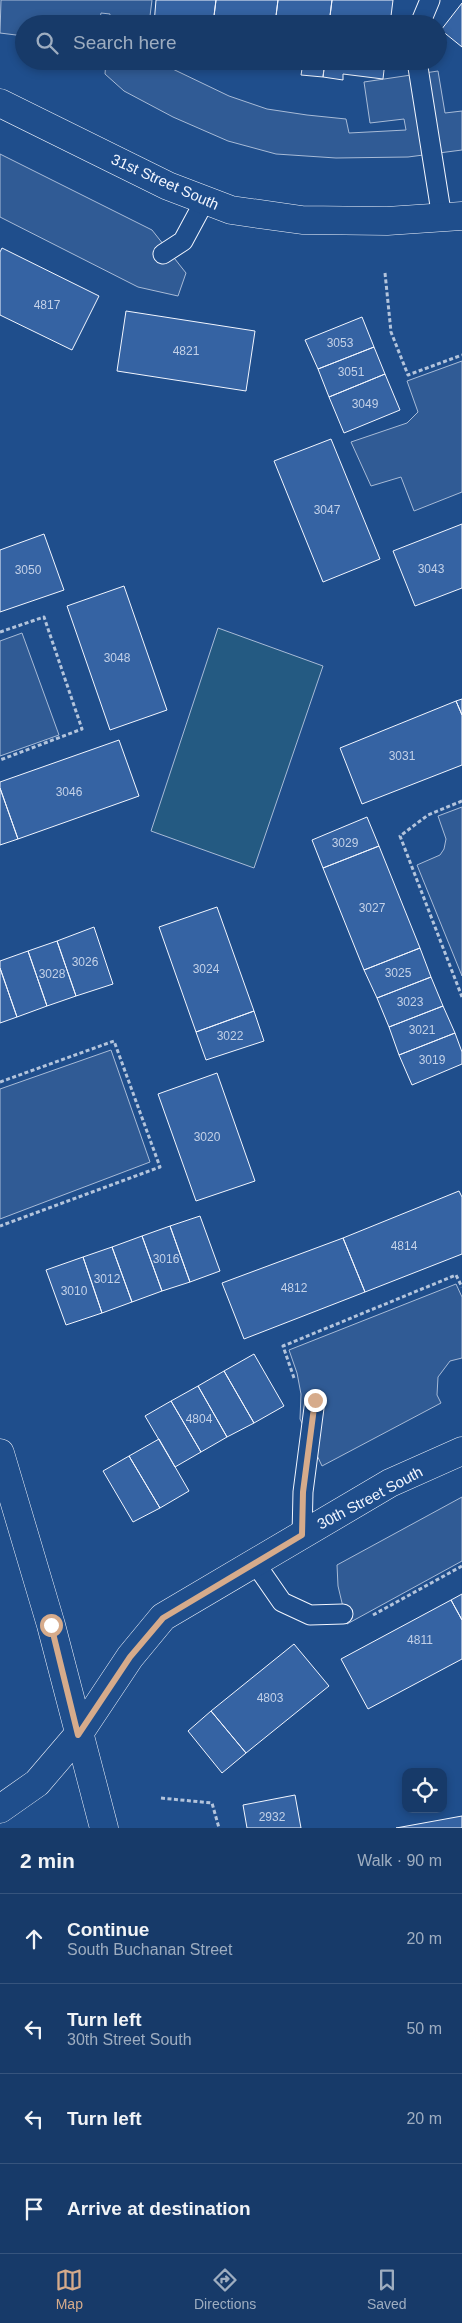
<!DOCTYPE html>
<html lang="en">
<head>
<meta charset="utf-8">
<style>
  body { margin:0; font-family:Arial,sans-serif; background:#20416f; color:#f1f3f6 }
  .controls { position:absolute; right:15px; bottom:15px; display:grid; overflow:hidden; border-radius:10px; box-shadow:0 2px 8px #0003 }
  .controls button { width:45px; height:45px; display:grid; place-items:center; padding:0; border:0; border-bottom:1px solid #36547d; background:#173a69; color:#f1f3f6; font:25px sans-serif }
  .stop { position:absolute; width:15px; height:15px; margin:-11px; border:4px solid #d6ab8b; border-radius:50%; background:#fff }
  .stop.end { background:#d6ab8b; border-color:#fff; box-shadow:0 1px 5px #0008 }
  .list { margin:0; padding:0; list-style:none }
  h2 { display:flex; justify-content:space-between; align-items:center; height:65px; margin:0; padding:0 20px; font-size:21px }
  h2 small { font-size:16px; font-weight:400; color:#9eadc0 }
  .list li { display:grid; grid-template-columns:32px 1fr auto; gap:15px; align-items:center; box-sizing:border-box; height:90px; padding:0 20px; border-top:1px solid #36547d }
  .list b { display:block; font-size:19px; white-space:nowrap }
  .list p { margin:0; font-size:16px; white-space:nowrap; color:#9eadc0 }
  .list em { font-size:16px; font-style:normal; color:#9eadc0 }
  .icon { flex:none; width:28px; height:28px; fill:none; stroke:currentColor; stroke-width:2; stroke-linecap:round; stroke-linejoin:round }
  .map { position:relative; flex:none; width:462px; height:1828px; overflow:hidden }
  .search { position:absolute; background:#173a69; box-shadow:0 2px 8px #0003; left:15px; right:15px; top:15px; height:55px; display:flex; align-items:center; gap:12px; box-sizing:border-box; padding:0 18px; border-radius:28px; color:#9eadc0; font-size:19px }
  .sheet { height:425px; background:#173a69 }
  nav { display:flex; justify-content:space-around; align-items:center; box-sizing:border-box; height:70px; border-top:1px solid #36547d; background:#173a69; font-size:14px; color:#9eadc0 }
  nav a { display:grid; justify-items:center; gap:2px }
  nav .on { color:#d6ab8b }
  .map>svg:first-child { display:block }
  .grass { fill:#245a82; stroke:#a8bbd7 }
  .parking { fill:#305b95; stroke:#a8bbd7 }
  .building { fill:#3563a3; stroke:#f2f6ff }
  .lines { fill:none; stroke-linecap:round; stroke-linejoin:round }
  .lane-casing { stroke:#f2f6ff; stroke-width:21 }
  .street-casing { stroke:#f2f6ff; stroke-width:29 }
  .path { stroke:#b3c4dc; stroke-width:3; stroke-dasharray:4 2.5; stroke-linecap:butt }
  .lane { stroke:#1f4e8c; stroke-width:19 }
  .street { stroke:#1f4e8c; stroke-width:28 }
  .route { stroke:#d6ab8b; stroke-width:6 }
  .labels { text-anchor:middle; stroke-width:4; stroke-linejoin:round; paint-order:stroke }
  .number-label { font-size:12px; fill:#c3d1e8 }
  .street-label { font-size:15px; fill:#f2f6ff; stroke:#1f4e8c }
</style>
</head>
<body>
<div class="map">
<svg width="462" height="1828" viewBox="0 0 462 1828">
  <rect width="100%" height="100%" fill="#1f4e8c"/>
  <path class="grass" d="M218,628L323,666L254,868L151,831Z"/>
  <path class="parking" d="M1,0H152L149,24H109L110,14L101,13L99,24H24V36L0,33Z
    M106,61H156L229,96L267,109L307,115L346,119L349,133L406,130L404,119L370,123L364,82L438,71L445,113L462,111V150L408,157L336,158L276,154L228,141L173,117L124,91L105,74Z
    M0,154L152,230L186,273L178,296L138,287L0,217Z
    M462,361V492L414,511L401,477L371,486L351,442L407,423L418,412L407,381Z
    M22,633L59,735L0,756V641Z
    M462,807V976L417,865L440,855L444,849L446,839L438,816Z
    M111,1050L150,1162L0,1219V1089Z
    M456,1284L462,1297V1358L450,1361L438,1377L437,1395L441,1403L322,1466L300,1419L301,1394L297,1373L289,1350Z
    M462,1497V1561L347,1624L338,1586L337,1565Z"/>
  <path class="building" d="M156,0H216L213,24H154Z
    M216,0H278L275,24H213Z
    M278,0H332L329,24H275Z
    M332,0H393L390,24H329Z
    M462,3V47L441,30Z
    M189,61H209V63Z
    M209,61H231V66L209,63Z
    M238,61H270V65Z
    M270,61H325L323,77L301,75L302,69L270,65Z
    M325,61H385L383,79L343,74V80L323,77Z
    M2,248L99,296L72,350L0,315V252Z
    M126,311L255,331L246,391L117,371Z
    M362,317L374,347L318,369L305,340Z
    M374,347L385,374L329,397L318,369Z
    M385,374L400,410L344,433L329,397Z
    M331,439L380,559L323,582L274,461Z
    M462,524V588L415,606L393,551Z
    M44,534L64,590L0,612V550Z
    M124,586L167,710L110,730L67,606Z
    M462,699V715L456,701Z
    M456,701L462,715V765L362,804L340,748Z
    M119,740L139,796L18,839L0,788V782Z
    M0,788L18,839L0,845Z
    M367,817L379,846L323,868L312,840Z
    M379,846L420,948L364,970L323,868Z
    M217,907L254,1011L196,1032L159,927Z
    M94,927L113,984L76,996L57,941Z
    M57,941L76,996L47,1006L28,951Z
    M420,948L431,977L377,998L364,970Z
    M28,951L47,1006L17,1017L0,968V961Z
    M0,968L17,1017L0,1023Z
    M431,977L443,1006L389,1027L377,998Z
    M443,1006L455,1033L399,1055L389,1027Z
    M254,1011L264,1041L206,1060L196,1032Z
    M455,1033L462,1052V1064L412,1085L399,1055Z
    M217,1073L255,1181L196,1201L158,1094Z
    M459,1191L462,1197V1254L365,1292L343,1238Z
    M200,1216L220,1271L190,1282L170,1226Z
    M170,1226L190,1282L162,1291L142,1236Z
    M142,1236L162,1291L132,1302L112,1247Z
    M343,1238L365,1292L244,1339L222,1283Z
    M112,1247L132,1302L102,1313L83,1257Z
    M83,1257L102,1313L66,1325L46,1270Z
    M254,1354L284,1406L254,1423L224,1371Z
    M224,1371L254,1423L227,1437L198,1386Z
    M198,1386L227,1437L201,1452L171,1401Z
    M171,1401L201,1452L175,1467L145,1416Z
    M159,1439L189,1491L160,1508L129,1456Z
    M129,1456L160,1508L133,1522L103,1471Z
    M462,1594V1620L451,1600Z
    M451,1600L462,1620V1659L368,1709L341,1659Z
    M294,1644L329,1686L246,1753L211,1711Z
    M211,1711L246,1753L222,1773L188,1731Z
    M295,1795L301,1828H247L243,1805Z
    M462,1816V1828H396Z"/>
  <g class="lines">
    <g class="lane-casing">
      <path id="lane" d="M420,24L430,0
        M417,61L442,218
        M163,254L183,241L204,202
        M302,1535L303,1492L315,1400
        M255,1563L282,1602L310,1615L343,1614"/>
    </g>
    <g class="street-casing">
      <path id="street" d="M0,103L168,186L231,210L302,220L387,221L462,216
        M0,1453L51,1625L104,1828
        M0,1809L37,1783L78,1735L130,1657L163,1617L390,1483L462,1451"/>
    </g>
    <path class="path" d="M385,273L391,332L408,375L462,355
      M0,632L44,617L82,729L0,760
      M462,801L428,815L400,836L462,997
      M0,1082L114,1041L160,1167L0,1226
      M294,1378L283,1346L456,1275L462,1287
      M373,1615L462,1566
      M161,1798L212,1803L219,1828"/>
    <use href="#lane" class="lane"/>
    <use href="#street" class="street"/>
  </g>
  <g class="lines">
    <path class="route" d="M51,1625L78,1735L130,1657L163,1618L302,1535L303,1492L315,1400"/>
  </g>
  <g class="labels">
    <g class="number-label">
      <text x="47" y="309">4817</text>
      <text x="340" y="347">3053</text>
      <text x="186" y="355">4821</text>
      <text x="351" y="376">3051</text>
      <text x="365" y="408">3049</text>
      <text x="327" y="514">3047</text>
      <text x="431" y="573">3043</text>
      <text x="28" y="574">3050</text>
      <text x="117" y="662">3048</text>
      <text x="402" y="760">3031</text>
      <text x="69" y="796">3046</text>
      <text x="345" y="847">3029</text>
      <text x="372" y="912">3027</text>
      <text x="85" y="966">3026</text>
      <text x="206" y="973">3024</text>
      <text x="398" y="977">3025</text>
      <text x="52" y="978">3028</text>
      <text x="410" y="1006">3023</text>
      <text x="422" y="1034">3021</text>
      <text x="230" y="1040">3022</text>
      <text x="432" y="1064">3019</text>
      <text x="207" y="1141">3020</text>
      <text x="404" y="1250">4814</text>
      <text x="166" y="1263">3016</text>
      <text x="107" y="1283">3012</text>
      <text x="294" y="1292">4812</text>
      <text x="74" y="1295">3010</text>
      <text x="199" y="1423">4804</text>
      <text x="420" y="1644">4811</text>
      <text x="270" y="1702">4803</text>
      <text x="272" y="1821">2932</text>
    </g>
    <g class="street-label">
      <text transform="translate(165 182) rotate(24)" y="5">31st Street South</text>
      <text transform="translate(370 1498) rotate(-28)" y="5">30th Street South</text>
    </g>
  </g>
</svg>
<div class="controls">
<button><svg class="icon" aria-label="locate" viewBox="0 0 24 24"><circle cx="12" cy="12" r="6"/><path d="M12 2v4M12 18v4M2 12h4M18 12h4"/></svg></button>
</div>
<div class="stop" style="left:51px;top:1625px"></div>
<div class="stop end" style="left:315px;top:1400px"></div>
<div class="search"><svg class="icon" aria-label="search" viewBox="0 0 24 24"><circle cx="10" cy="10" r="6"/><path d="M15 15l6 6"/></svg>Search here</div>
</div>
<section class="sheet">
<h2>2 min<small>Walk · 90 m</small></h2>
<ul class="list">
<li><svg class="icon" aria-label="ahead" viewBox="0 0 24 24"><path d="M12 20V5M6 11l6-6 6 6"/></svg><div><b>Continue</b><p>South Buchanan Street</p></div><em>20 m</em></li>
<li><svg class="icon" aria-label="left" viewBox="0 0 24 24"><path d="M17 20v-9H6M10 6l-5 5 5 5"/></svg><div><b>Turn left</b><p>30th Street South</p></div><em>50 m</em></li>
<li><svg class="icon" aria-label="left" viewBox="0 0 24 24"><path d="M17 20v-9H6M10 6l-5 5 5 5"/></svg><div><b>Turn left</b></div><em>20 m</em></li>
<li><svg class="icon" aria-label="arrive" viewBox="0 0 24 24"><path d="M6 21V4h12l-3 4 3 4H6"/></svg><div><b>Arrive at destination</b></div></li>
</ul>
</section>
<nav>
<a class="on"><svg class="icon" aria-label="map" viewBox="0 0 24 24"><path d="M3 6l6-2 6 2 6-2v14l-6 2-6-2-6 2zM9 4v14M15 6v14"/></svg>Map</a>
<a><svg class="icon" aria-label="directions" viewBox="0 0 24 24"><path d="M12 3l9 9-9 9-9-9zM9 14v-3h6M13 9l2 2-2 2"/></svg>Directions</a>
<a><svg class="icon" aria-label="saved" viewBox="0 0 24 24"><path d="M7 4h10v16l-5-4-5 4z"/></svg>Saved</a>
</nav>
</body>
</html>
